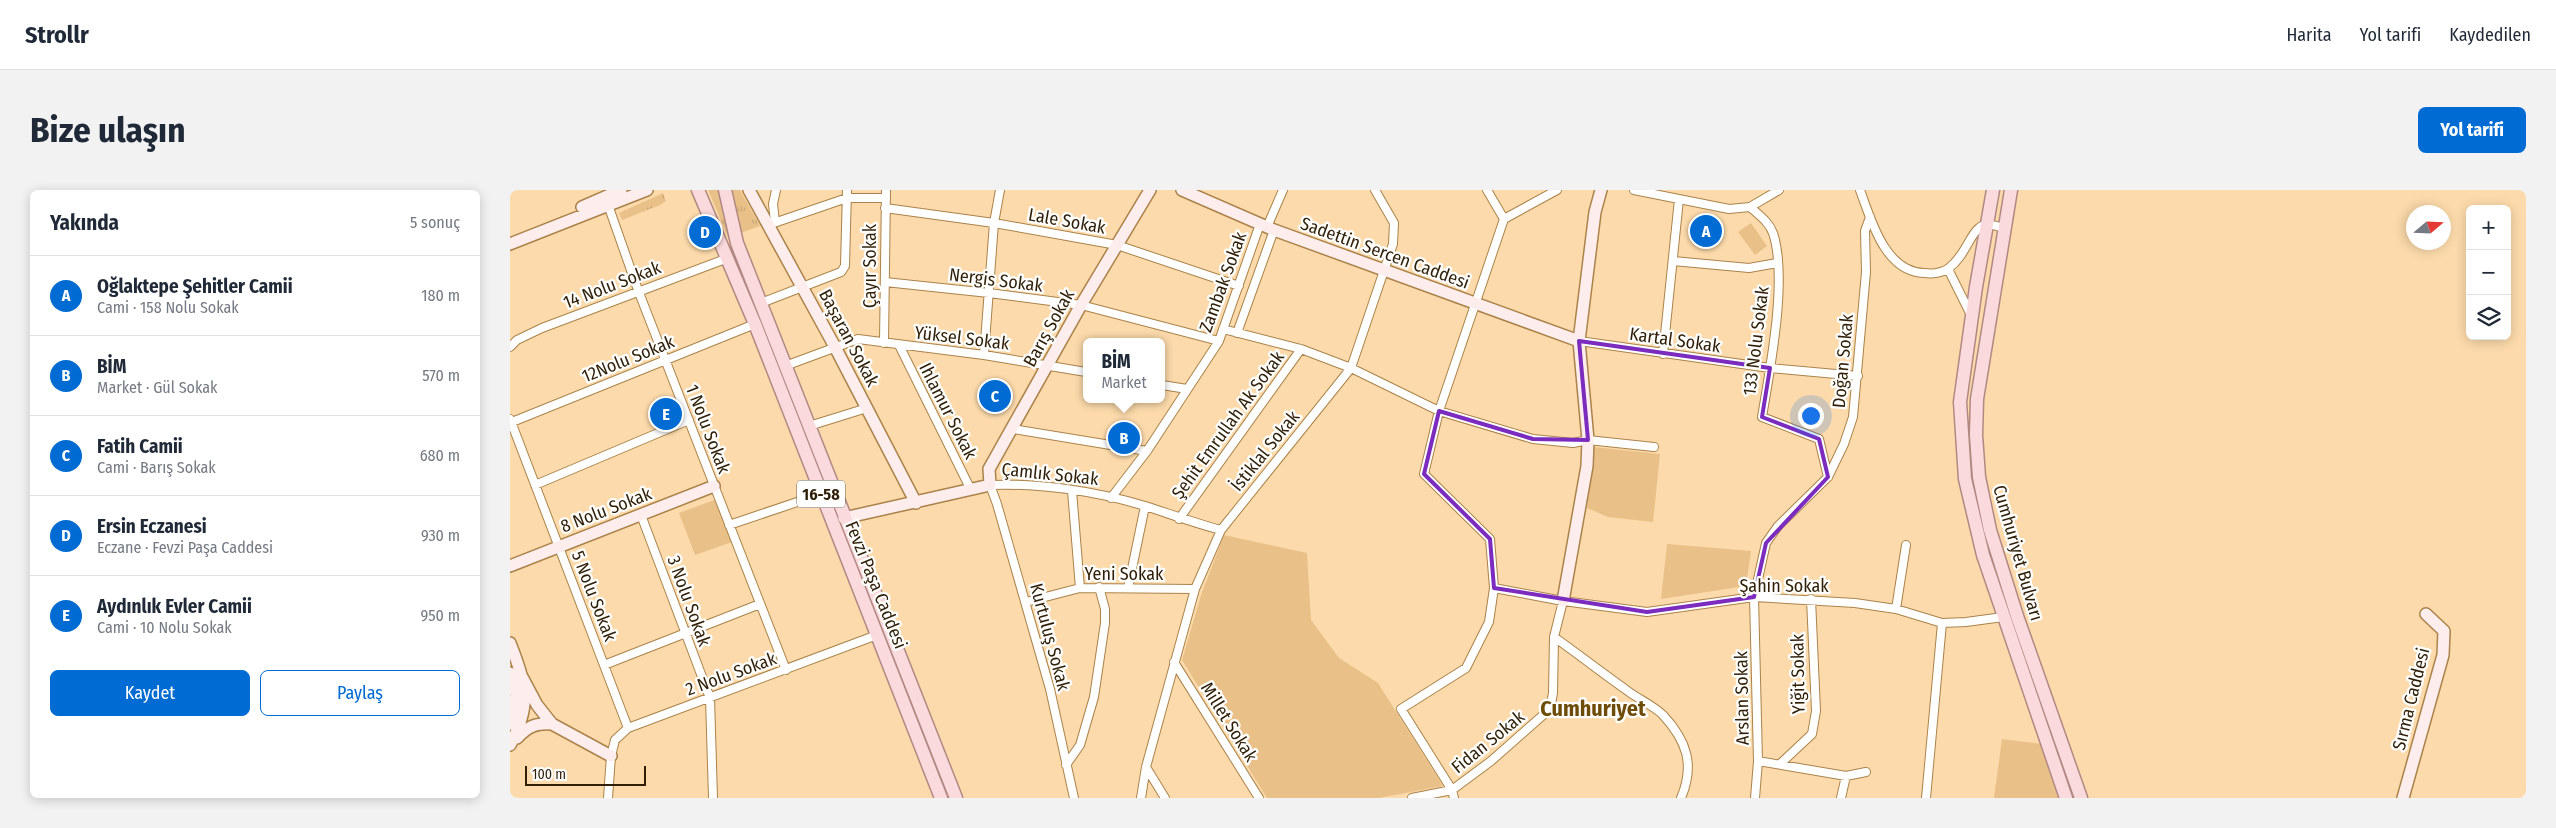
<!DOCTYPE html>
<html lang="tr">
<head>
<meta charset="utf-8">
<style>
  body { margin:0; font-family:"Fira Sans Condensed",sans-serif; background:#f2f2f3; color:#1f2937 }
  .controls { position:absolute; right:15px; top:15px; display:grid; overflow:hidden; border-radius:8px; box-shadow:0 2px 12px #0003 }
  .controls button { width:45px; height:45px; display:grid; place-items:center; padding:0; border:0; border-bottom:1px solid #e0e1e3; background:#fff; color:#1f2937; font:25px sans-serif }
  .compass { position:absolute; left:1896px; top:15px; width:45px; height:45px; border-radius:50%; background:#fff; box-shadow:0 2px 12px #0003; rotate:71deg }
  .scale { position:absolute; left:15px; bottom:12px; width:121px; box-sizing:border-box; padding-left:5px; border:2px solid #2f1f07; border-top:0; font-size:14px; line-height:18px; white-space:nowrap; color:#2f1f07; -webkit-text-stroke:4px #fff; paint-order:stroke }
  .you { position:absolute; left:1300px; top:225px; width:18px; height:18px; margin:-12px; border:4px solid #fff; border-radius:50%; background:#1a73e8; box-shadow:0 0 0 8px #1a73e833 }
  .badge { display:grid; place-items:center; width:32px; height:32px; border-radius:50%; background:#006bd3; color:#fff; font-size:16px; font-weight:700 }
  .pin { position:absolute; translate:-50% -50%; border:2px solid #fff; box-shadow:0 1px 5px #0006 }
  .popup { position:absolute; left:573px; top:148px; width:82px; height:65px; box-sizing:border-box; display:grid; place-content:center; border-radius:8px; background:#fff; filter:drop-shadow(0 1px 4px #0005); font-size:16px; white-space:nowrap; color:#747a83 }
  .popup b { font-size:19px; color:#1f2937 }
  .popup::after { content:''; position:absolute; left:50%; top:100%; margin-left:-10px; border:10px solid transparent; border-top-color:#fff }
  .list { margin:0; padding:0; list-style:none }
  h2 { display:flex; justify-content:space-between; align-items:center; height:65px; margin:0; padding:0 20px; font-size:21px }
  h2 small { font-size:16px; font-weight:400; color:#747a83 }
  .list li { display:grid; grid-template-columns:32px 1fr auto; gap:15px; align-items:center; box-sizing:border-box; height:80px; padding:0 20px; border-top:1px solid #e0e1e3 }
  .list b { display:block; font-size:19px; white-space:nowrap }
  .list p { margin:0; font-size:16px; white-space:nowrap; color:#747a83 }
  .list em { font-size:16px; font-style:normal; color:#747a83 }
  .actions { display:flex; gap:10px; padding:15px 20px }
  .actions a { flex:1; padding:11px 0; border:1px solid #006bd3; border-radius:8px; text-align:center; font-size:18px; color:#006bd3 }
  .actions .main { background:#006bd3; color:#fff }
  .icon { flex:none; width:28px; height:28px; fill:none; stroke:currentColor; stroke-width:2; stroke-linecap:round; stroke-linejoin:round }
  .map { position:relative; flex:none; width:2016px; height:608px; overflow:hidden; border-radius:8px }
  header { display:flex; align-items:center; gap:30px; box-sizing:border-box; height:70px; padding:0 25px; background:#fff; border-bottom:1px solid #e0e1e3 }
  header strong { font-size:24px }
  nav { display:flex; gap:28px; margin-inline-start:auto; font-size:18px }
  .intro { display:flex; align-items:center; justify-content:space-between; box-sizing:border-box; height:120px; padding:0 30px }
  h1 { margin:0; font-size:35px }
  .button { padding:12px 22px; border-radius:8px; background:#006bd3; color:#fff; font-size:18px; font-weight:700 }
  main { display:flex; gap:30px; padding:0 30px }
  aside { flex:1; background:#fff; border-radius:8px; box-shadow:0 2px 12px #0003 }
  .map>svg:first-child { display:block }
  .grass { fill:url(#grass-tufts) }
  .park { fill:#e9c188 }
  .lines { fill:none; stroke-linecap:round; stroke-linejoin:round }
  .street-casing { stroke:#ab834a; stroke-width:10 }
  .secondary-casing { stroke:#ab834a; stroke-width:14 }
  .primary-casing { stroke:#b18982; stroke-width:15 }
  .street { stroke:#fff; stroke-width:8 }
  .secondary { stroke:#fdeded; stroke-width:11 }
  .primary { stroke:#fadadc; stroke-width:12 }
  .marked { fill:none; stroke:#7b2cbf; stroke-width:4; stroke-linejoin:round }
  .labels { text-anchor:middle; stroke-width:4.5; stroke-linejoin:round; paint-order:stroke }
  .shield { fill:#fff; stroke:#6d6251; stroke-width:1 }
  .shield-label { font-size:16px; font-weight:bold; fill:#2f1f07 }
  .street-label { font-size:18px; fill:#2f1f07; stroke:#fff }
  .district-label { font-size:22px; font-weight:bold; fill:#6f4b08; stroke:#fff }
</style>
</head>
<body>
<header>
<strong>Strollr</strong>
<nav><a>Harita</a><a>Yol tarifi</a><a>Kaydedilen</a></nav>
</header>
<div class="intro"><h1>Bize ulaşın</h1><a class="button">Yol tarifi</a></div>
<main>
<aside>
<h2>Yakında<small>5 sonuç</small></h2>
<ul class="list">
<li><span class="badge">A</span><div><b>Oğlaktepe Şehitler Camii</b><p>Cami · 158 Nolu Sokak</p></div><em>180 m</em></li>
<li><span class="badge">B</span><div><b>BİM</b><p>Market · Gül Sokak</p></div><em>570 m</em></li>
<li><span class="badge">C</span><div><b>Fatih Camii</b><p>Cami · Barış Sokak</p></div><em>680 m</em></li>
<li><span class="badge">D</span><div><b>Ersin Eczanesi</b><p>Eczane · Fevzi Paşa Caddesi</p></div><em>930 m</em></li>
<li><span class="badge">E</span><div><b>Aydınlık Evler Camii</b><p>Cami · 10 Nolu Sokak</p></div><em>950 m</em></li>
</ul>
<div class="actions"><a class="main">Kaydet</a><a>Paylaş</a></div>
</aside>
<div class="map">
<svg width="2016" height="608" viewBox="0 0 2016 608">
  <defs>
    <pattern id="grass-tufts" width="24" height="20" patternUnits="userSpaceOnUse" patternTransform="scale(1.25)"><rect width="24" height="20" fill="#e9c188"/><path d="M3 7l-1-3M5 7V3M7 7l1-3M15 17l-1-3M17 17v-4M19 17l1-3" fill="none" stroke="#c8a574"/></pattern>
  </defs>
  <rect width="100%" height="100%" fill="#fcdaab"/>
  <path class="grass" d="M198,0H210L222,56Z
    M221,0H230L250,36L231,43Z
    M153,3L156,11L150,15L112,30L109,23Z"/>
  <path class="park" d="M1241,33L1257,56L1245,65L1228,42Z
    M1083,257L1150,264L1143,332L1098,327L1077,318Z
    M207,309L222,352L185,365L169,323Z
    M714,345L797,363L801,430L829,468L868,493L933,596L869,608H757L672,470L691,405Z
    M1157,354L1241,361L1236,396L1151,409Z
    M1492,549L1533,554L1551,608H1484Z"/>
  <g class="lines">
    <g class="street-casing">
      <path id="street" d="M977,0L994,29
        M1124,0L1219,19L1240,17L1269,0
        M1350,0C1361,30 1375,82 1414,83C1422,84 1432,83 1439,78C1455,66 1459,46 1469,38C1476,32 1486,36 1494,38
        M97,12L128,100L276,480
        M1240,17C1249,25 1259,32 1263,43C1278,88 1260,179 1252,227L1309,249L1318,287
        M375,18L484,33L607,55L729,96
        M265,32L263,14L266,0
        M258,35L337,8H376
        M757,37L773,0
        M1163,71L1239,78L1267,73
        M1438,79L1462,127
        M375,92L479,103L571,115L709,151
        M251,113L331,82L335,76L337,0
        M713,139L791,159L841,178L883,54L884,33L865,0
        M727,143L764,40
        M1069,151L1260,178L1348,186
        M374,153L376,0
        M389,155L461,300
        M0,157L7,150L32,138L218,68
        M1153,164L1169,9
        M474,165L484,33L490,0
        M275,176L348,149L474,165L576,182
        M652,195L677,199
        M0,229L118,538
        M2,232L245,134
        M299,236L357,218
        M503,239L637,261
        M25,295L179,230
        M562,301L570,398
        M601,308L637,261L709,151L750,34
        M131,325L200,508L203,608
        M669,329L791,159
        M219,335L311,304
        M618,398L635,316
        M984,398L1053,411L1137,422L1244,407L1345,413L1386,419L1432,433L1456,432L1493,427
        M516,412L570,398L685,399
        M1386,419L1396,355
        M1044,447C1068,464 1091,482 1115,499C1126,508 1143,515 1153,525C1177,551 1185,575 1171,608
        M664,472L749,608
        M94,475L250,414
        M1248,571L1336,586L1356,582
        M1270,574L1302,544L1306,521L1301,409
        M556,575L570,555L584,507L595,433V419L589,397
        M636,577L655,608
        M98,608L101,566L105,550L118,538L367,445
        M564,608L540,499L487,314L480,295C530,293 586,301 635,316C660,324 685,333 711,340
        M631,608L636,577L685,399L711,340L841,178L929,221L1023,249L1063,253L1078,250L1144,257
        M902,608L942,600L981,571L1040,519L1043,503L1044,447L1053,411
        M944,608L942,600L891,519L956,478L979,432L984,398L980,349L914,284L929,221L994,29L1047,0
        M1245,608L1248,571L1244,407L1256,353L1268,336L1318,287L1334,254L1343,227L1356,82L1355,41L1360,27
        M1331,608L1336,586
        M1416,608L1432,433"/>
    </g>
    <g class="secondary-casing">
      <path id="secondary" d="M239,0L325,157L406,313
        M672,0L764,40L1069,151
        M72,17L111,0
        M0,54L137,0
        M334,328L480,295L479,279L571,115L640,0
        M0,376L204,296
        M1053,411L1077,276L1078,250L1069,151L1085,22L1091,0
        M0,453C16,494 22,515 0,555
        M0,483L6,505L0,534
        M11,485L27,515L42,534L101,566
        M7,548C18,536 26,533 42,534
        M1893,608L1933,465L1934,441L1916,424"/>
    </g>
    <g class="primary-casing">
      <path id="primary" d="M188,0L245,134L431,608
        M215,0L227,53L446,608
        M1483,0L1466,97L1450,212L1455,289L1473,365L1556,608
        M1501,0L1467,209L1466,245L1469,287L1480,340L1507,426L1571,608"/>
    </g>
    <use href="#street" class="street"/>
    <use href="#secondary" class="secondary"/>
    <use href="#primary" class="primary"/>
  </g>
  <path class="marked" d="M1069,151L1260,178L1252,227L1309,249L1318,287L1256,353L1244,407L1137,422L984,398L980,349L914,284L929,221L1023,249L1078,250Z"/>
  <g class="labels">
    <rect class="shield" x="287" y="290.5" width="48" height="27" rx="4"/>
    <g class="shield-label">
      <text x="311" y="310">16-58</text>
    </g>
    <g class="street-label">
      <text transform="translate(557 31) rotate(10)" y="6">Lale Sokak</text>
      <text transform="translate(875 63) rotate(20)" y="6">Sadettin Sercen Caddesi</text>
      <text transform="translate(360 76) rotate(-90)" y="6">Çayır Sokak</text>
      <text transform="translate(486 90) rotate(7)" y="6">Nergis Sokak</text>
      <text transform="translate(713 92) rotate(-70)" y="6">Zambak Sokak</text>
      <text transform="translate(102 95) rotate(-21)" y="6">14 Nolu Sokak</text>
      <text transform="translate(539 138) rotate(-61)" y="6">Barış Sokak</text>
      <text transform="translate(339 148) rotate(62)" y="6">Başaran Sokak</text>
      <text transform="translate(452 148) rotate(7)" y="6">Yüksel Sokak</text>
      <text transform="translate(1165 150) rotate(8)" y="6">Kartal Sokak</text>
      <text transform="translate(1246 151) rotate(-83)" y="6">133 Nolu Sokak</text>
      <text transform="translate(118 169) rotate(-22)" y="6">12Nolu Sokak</text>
      <text transform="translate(1333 171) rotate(-85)" y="6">Doğan Sokak</text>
      <text transform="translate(438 221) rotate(63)" y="6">Ihlamur Sokak</text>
      <text transform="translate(718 235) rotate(-54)" y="6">Şehit Emrullah Ak Sokak</text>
      <text transform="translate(198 239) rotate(69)" y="6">1 Nolu Sokak</text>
      <text transform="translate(755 261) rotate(-51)" y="6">İstiklal Sokak</text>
      <text transform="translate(540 284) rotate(6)" y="6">Çamlık Sokak</text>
      <text transform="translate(96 320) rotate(-21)" y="6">8 Nolu Sokak</text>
      <text transform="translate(1508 363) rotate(74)" y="6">Cumhuriyet Bulvarı</text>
      <text x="614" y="390">Yeni Sokak</text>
      <text transform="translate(366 395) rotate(68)" y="6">Fevzi Paşa Caddesi</text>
      <text x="1274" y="402">Şahin Sokak</text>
      <text transform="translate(84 406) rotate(69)" y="6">5 Nolu Sokak</text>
      <text transform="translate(179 411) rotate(70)" y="6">3 Nolu Sokak</text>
      <text transform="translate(540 447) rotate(75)" y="6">Kurtuluş Sokak</text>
      <text transform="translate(221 484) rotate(-20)" y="6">2 Nolu Sokak</text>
      <text transform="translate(1288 484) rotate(-91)" y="6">Yiğit Sokak</text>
      <text transform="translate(1232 508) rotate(-91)" y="6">Arslan Sokak</text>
      <text transform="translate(1901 509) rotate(-76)" y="6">Sırma Caddesi</text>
      <text transform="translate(719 532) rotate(58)" y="6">Millet Sokak</text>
      <text transform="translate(978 552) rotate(-39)" y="6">Fidan Sokak</text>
    </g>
    <g class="district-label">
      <text x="1083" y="526">Cumhuriyet</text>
    </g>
  </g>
</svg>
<div class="controls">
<button>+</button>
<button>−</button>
<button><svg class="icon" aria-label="layers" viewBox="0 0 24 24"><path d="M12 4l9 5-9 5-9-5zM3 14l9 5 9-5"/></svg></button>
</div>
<svg class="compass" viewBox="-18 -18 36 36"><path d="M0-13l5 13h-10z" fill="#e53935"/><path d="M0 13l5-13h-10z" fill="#747a83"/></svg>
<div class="scale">100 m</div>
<div class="you"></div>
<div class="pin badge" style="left:1196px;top:41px">A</div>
<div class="pin badge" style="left:614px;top:248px">B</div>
<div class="popup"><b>BİM</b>Market</div>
<div class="pin badge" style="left:485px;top:206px">C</div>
<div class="pin badge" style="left:195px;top:42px">D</div>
<div class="pin badge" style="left:156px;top:224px">E</div>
</div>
</main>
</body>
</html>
